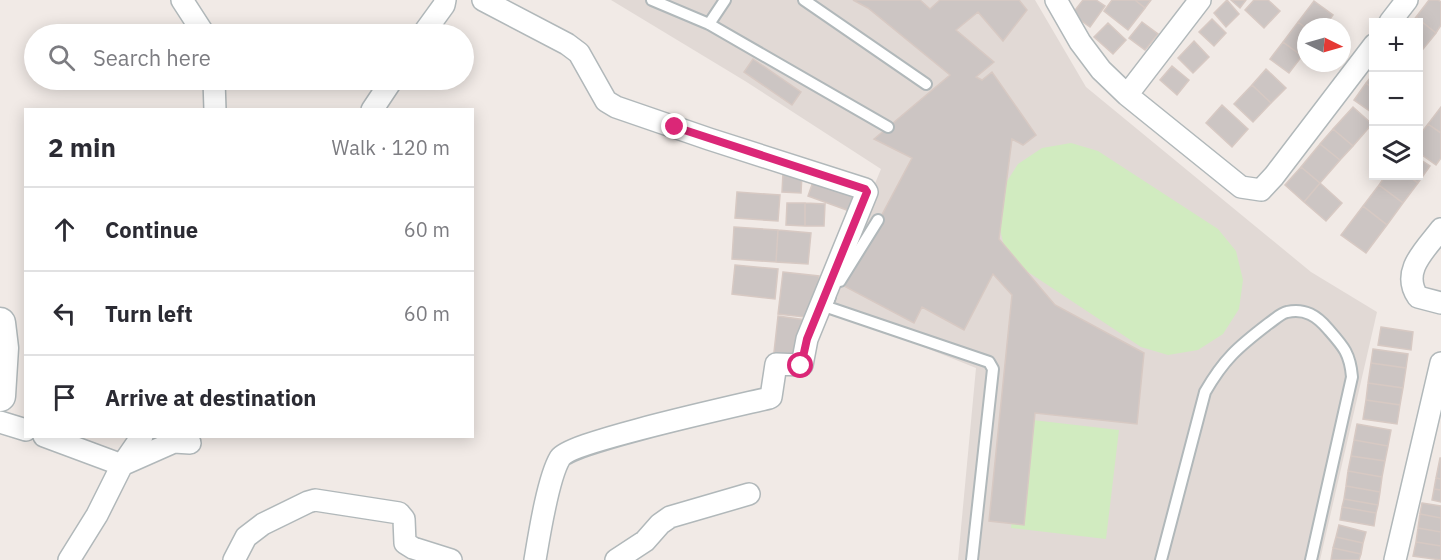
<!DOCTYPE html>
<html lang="en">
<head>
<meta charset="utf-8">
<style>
  body { margin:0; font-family:"IBM Plex Sans",sans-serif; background:#f7f7f7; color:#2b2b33 }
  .controls { position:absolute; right:18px; top:18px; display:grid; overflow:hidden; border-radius:0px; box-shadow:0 3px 15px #0003 }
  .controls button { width:54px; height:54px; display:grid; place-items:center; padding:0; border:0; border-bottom:2px solid #e1e1e2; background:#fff; color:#2b2b33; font:30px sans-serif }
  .compass { position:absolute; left:1297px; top:18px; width:54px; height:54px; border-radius:50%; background:#fff; box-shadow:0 3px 15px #0003; rotate:95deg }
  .stop { position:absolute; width:18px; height:18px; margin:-14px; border:4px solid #db2777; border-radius:50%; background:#fff }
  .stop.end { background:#db2777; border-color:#fff; box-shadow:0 2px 6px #0008 }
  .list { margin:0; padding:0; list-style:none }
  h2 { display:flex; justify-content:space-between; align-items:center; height:78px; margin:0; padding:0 24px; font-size:26px }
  h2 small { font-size:20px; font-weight:400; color:#7c7c81 }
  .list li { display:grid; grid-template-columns:39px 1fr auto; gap:18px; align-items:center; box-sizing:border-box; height:84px; padding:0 24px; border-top:2px solid #e1e1e2 }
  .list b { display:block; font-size:22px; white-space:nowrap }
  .list em { font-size:20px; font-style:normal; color:#7c7c81 }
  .icon { flex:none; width:33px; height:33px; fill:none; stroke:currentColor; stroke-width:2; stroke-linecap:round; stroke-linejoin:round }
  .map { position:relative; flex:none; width:1441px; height:560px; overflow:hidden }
  .search { position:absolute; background:#fff; box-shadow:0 3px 15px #0003; left:24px; top:24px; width:450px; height:66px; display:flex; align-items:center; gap:15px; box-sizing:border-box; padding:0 21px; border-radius:33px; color:#7c7c81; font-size:22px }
  .panel { position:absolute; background:#fff; box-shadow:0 3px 15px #0003; left:24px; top:108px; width:450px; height:330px; border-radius:0px }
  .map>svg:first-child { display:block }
  .education { fill:#e1d9d5 }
  .green { fill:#d1ebc0 }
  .building { fill:#ccc5c3; stroke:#d7c9c3; stroke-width:1.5 }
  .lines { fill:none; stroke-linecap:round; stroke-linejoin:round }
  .lane-casing { stroke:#b1b8ba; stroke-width:14 }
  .street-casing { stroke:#b1b8ba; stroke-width:24 }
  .secondary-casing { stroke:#b0b8ba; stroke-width:33 }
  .lane { stroke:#fff; stroke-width:10 }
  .street { stroke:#fff; stroke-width:21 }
  .secondary { stroke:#fff; stroke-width:30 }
  .route { stroke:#db2777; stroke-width:8 }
</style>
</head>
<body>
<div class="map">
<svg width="1441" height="560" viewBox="0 0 1441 560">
  <rect width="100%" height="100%" fill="#f1eae6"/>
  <path class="education" d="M611,0H1035L1086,87L1311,272L1377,312L1320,560H958L976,368L824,307L881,169L745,81Z"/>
  <path class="green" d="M1071,143L1098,151L1218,229L1236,251L1243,280L1239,309L1223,334L1198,350L1168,355L1141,347L1022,268L1004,246L997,217L1002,189L1018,164L1042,148Z
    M1024,419L1119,430L1106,539L1011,528Z"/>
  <path class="building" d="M853,0H920L930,9L940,0H1019L1027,10L1003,41L978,12L956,30L994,62L976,77L982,80L992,72L1036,135L1023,145L1012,139L999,239L1055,305L1144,353L1137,424L1035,413L1024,525L989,521L1012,295L993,274L964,330L922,307L914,323L844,286L912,158L874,139L950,75L868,8Z
    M1083,0H1096L1105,6L1090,27L1072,14Z
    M1112,0H1135L1145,8L1128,30L1104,11Z
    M1135,0H1151L1145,8Z
    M1227,0L1239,14L1226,27L1214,13Z
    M1231,0H1246L1240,8Z
    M1254,0H1268L1280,11L1264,28L1245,10Z
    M1429,0H1438L1441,2V25L1436,33L1416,17Z
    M1314,1L1333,15L1324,27L1306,28L1298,22Z
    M1416,17L1436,33L1419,54L1418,22H1412Z
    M1212,19L1226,33L1214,46L1199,32Z
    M1142,22L1158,34L1145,50L1129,38Z
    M1298,22L1306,28V51L1302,56L1283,42Z
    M1108,23L1126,40L1113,54L1094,37Z
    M1194,41L1209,57L1193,73L1178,58Z
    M1283,42L1302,56L1289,73L1270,59Z
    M753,59L801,92L792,105L744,72Z
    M1172,66L1189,80L1177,95L1160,80Z
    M1266,69L1286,88L1271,103L1252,85Z
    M1374,73V89L1366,83Z
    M1366,83L1374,89V114L1354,100Z
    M1252,85L1271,103L1253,122L1234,104Z
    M1222,105L1248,129L1232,147L1206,123Z
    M1353,107L1372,124L1353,146L1333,129Z
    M1441,107V133L1428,124Z
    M1428,124L1441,133V158L1436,165L1418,152V137Z
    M1333,129L1353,146L1340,160L1320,144Z
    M1320,144L1340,160L1320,183L1301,167Z
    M1418,158L1430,166L1418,183L1408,176H1418Z
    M1301,167L1320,183L1304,202L1285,185Z
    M783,173L802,174L801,193L782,192Z
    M815,176L862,193L855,213L808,196Z
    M1385,176H1408L1418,183L1403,203L1379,185Z
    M1320,183L1342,203L1326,221L1304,202Z
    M1379,185L1403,203L1387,225L1363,206Z
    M737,192L780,195L778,221L735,218Z
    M787,203H805V226L786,225Z
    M805,203L825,204L824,226H805Z
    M1363,206L1387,225L1366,253L1341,235Z
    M734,227L778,230L776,262L732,259Z
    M778,230L811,233L808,264L776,262Z
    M735,265L778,269L775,299L732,294Z
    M783,272L819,276L814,318L778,314Z
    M778,316L806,320L800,364L773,361Z
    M1381,327L1413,332L1411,350L1378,345Z
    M1373,349L1408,354L1406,368L1371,363Z
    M1371,363L1406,368L1403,388L1368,383Z
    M1368,383L1403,388L1400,405L1366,400Z
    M1366,400L1400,405L1397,424L1363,419Z
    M1357,424L1391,430L1388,446L1354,440Z
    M1354,440L1388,446L1385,461L1351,456Z
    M1351,456L1385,461L1382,477L1348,471Z
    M1440,458H1441V479L1436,478Z
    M1348,471L1382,477L1380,492L1346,486Z
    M1436,478L1441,479V490L1434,489Z
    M1346,486L1380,492L1378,505L1344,499Z
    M1434,489L1441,490V502L1432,500Z
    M1344,499L1378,505L1376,513L1342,507Z
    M1422,503L1441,506V518L1420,514Z
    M1342,507L1376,513L1374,526L1340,520Z
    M1420,514L1441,518V532L1418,528Z
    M1339,525L1366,532L1363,543L1336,537Z
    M1418,528L1441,532V546L1416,542Z
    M1336,537L1363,543L1361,554L1333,548Z
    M1416,542L1441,546V560L1413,556Z
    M1333,548L1361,554L1359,560H1331Z"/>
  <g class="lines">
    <g class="lane-casing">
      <path id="lane" d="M652,0L709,24L888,127
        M804,0L926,84
        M709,24L725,0
        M840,281L878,220
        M830,297L827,305L830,308L989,362L993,369L972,560
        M1161,560L1205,392C1224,359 1238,347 1268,324C1274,320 1281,313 1287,312C1305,308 1317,316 1328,329C1343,346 1350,353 1352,377L1311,560"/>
    </g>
    <g class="street-casing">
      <path id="street" d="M182,0L204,34
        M483,0L567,44L579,53L606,101L616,107L709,139L865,189L867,192L807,339L802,365L776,364L771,397L769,398C740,405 570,442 560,458C548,478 539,536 535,560
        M1056,0L1080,42L1101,70L1127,95L1241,187L1261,190L1274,176L1374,45
        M1390,22L1407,0
        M423,34L444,5L445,0
        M214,80L215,110
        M1127,95L1200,0
        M372,110L392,80
        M1441,229C1426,249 1400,271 1418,297L1441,303
        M0,422L26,430
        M44,436L122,465L174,442L190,443
        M69,560L97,515L122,465L142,436
        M234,560L246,537L263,524L308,502L315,500L399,513L404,519L405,543L413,548L451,560
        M616,560L645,541L660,524L670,517L749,494
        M1395,560L1441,363"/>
    </g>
    <g class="secondary-casing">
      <path id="secondary" d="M0,323L3,348L0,396"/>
    </g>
    <use href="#lane" class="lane"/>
    <use href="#street" class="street"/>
    <use href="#secondary" class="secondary"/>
  </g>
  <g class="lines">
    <path class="route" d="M675,127L865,189L867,192L807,339L801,366"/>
  </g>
</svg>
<div class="controls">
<button>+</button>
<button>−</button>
<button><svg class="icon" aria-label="layers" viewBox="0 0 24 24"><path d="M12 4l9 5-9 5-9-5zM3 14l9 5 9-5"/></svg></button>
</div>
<svg class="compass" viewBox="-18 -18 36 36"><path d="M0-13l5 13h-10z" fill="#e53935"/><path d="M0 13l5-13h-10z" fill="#7c7c81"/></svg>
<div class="stop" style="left:801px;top:366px"></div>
<div class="stop end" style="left:675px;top:127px"></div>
<div class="search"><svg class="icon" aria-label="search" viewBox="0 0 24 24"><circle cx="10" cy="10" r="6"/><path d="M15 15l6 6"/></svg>Search here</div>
<section class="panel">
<h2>2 min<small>Walk · 120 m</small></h2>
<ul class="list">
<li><svg class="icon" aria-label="ahead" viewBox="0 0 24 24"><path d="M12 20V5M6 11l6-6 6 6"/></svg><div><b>Continue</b></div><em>60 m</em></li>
<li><svg class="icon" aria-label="left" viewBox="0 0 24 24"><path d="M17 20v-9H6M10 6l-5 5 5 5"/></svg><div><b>Turn left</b></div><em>60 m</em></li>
<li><svg class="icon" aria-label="arrive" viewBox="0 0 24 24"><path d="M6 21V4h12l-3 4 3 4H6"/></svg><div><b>Arrive at destination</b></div></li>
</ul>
</section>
</div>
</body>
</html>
